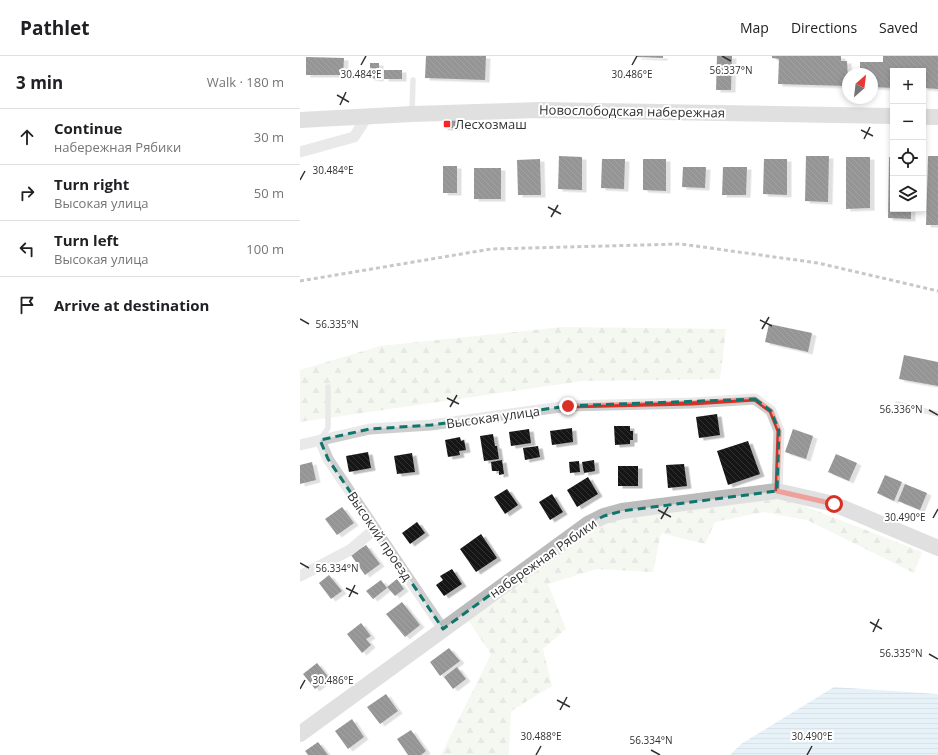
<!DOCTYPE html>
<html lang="en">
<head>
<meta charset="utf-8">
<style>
  body { margin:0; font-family:"Open Sans",sans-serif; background:#f2f2f2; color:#202124 }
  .controls { position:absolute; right:12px; top:12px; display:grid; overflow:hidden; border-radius:0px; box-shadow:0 2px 6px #0003 }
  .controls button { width:36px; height:36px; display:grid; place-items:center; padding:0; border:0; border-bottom:1px solid #e0e0e0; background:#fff; color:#202124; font:20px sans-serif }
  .compass { position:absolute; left:542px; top:12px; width:36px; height:36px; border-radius:50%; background:#fff; box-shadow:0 2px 6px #0003; rotate:28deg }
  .stop { position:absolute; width:12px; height:12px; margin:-9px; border:3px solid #d93025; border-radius:50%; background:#fff }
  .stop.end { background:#d93025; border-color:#fff; box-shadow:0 1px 4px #0008 }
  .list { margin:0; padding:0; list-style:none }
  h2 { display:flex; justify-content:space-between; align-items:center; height:52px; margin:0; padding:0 16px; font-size:17px }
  h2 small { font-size:13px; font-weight:400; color:#757577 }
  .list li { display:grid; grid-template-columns:26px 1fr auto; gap:12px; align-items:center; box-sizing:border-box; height:56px; padding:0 16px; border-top:1px solid #e0e0e0 }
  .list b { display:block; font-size:15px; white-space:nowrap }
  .list p { margin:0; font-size:13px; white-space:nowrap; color:#757577 }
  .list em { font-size:13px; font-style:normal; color:#757577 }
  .icon { flex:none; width:22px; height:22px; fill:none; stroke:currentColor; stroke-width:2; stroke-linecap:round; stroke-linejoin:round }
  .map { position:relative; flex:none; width:638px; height:699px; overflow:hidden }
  header { display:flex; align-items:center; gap:24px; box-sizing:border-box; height:56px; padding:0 20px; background:#fff; border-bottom:1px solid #e0e0e0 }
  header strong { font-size:19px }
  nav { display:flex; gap:22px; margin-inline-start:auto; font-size:14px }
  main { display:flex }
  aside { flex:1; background:#fff }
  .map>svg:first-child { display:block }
  .forest { fill:url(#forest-firs) }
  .water { fill:url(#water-rules) }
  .building { fill:url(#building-back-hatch); filter:url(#shadow) }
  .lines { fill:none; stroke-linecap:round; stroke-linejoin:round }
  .lane { stroke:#cecece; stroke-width:5.5 }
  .street { stroke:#cecece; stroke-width:11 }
  .secondary { stroke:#bbb; stroke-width:16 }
  .rail { stroke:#868686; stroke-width:3; stroke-dasharray:4 3; stroke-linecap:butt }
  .route { stroke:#d93025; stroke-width:5 }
  .marked { fill:none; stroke:#0f766e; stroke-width:3; stroke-dasharray:8 5; stroke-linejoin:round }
  .ticks { fill:none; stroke:#313131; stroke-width:1.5 }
  .poi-dot { fill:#f62628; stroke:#fff; stroke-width:1.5 }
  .labels { text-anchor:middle; stroke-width:4; stroke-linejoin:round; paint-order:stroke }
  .street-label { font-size:13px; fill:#313131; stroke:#fff }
  .poi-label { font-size:13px; fill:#313131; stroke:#fff; text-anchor:start }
  .ticks-label { font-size:10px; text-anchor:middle; fill:#313131; stroke:#fff; stroke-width:4; stroke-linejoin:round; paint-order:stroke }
</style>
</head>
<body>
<header>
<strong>Pathlet</strong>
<nav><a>Map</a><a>Directions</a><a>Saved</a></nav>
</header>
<main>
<aside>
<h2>3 min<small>Walk · 180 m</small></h2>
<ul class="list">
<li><svg class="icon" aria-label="ahead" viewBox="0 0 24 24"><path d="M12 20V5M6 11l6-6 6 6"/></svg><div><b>Continue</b><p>набережная Рябики</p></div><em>30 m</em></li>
<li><svg class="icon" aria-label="right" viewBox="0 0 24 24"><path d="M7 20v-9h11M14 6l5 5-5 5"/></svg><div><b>Turn right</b><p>Высокая улица</p></div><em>50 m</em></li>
<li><svg class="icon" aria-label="left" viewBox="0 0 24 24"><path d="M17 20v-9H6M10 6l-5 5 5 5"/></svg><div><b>Turn left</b><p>Высокая улица</p></div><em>100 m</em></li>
<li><svg class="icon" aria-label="arrive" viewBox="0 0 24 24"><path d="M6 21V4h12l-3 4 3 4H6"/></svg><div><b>Arrive at destination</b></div></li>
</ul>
</aside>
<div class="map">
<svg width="638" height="699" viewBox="0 0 638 699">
  <defs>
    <pattern id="forest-firs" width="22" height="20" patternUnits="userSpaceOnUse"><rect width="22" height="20" fill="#e6efdf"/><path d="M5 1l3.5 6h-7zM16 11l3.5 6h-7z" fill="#c6cdc0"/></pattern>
    <pattern id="water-rules" width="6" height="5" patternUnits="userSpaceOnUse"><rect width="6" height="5" fill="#c9dff0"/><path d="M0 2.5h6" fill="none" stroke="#adc0ce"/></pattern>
    <pattern id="building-back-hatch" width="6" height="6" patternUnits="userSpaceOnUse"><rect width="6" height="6" fill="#181818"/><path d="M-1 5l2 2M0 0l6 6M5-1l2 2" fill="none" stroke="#313131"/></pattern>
    <filter id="shadow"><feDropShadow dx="4.5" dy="2.5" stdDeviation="0" flood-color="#0004"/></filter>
  </defs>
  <rect width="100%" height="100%" fill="#fff"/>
  <path class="forest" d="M262,271L426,273L420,323L282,325L0,366V314L80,290Z
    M474,443L499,448L622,496L614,517L507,464L463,456L415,466L405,488L361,477L353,516L297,513L248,528L266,573L243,593L252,630L211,655L209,696L208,699H141L191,598L168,564L287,475L315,464Z"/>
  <path class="water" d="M534,631L638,638V699H430L441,688Z"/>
  <path class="building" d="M126,0H186L185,24L125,22Z
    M337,0H363V2L337,1Z
    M417,0H432L431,34H416Z
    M472,0H541V5H547L548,23H547V30L478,28L479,3L472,2Z
    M583,0H638V33L623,32V15H593V32L572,31V18H560V6H583Z
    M6,1L44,2L43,19H6Z
    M70,7H79V23L70,22Z
    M84,14H102V23H84Z
    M143,64H156V72H143Z
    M259,100L282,101V134L258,133Z
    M506,100H529L528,146L505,145Z
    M628,100H638V169H626Z
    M546,101H570V152L546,153Z
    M589,101H593V153H611V163L588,162Z
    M240,103L241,139H218L217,104Z
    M302,103H325L324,133L301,132Z
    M343,103H366V135L343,134Z
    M464,103H487V139L463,138Z
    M143,110H157V137H143Z
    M383,111H406L405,132L382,131Z
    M423,111H447L446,139H422Z
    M174,112H201V143H174Z
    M469,268L512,277L508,296L465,286Z
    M604,299L638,306V330L599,323Z
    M417,358L420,379L399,382L396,361Z
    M314,370H330V375H333V384H330V388L315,389Z
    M272,372L273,386L252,389L250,375Z
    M229,373L231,387L211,390L209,376Z
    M493,373L513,380L506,403L485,396Z
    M193,378L195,390H197L199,403L184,405L180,380Z
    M160,381L161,385L164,384L166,394L159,395L160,399L148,401L145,384Z
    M448,385L460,418L428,429L417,395Z
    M238,390L240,401L225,404L223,392Z
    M68,396L71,412L49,416L46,400Z
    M112,397L115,416L97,418L94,400Z
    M536,398L557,407L549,425L528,416Z
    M202,404L204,418L199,419V415H192L191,406Z
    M294,404L295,415L284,417L282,406Z
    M279,405L280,416L270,417L269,406Z
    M12,406L16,424L0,428V409Z
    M384,408L387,430L368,432L366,409Z
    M318,410H338V430H318Z
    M585,419L602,426L594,445L577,437Z
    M288,421L298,438L277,451L267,434Z
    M605,428L627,437L620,454L598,445Z
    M207,433L218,449L205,458L194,441Z
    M252,438L263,456L250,464L239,446Z
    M42,451L54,467L37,479L25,463Z
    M117,466L125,477L110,488L102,477Z
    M181,478L197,502L176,516L160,493Z
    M66,489L80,508L65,519L51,499Z
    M152,513L162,528L144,540L136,529L143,524L140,520Z
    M29,519L42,535L31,543L19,527Z
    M97,523L104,533L95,540L87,531Z
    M81,524L87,532L73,543L66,535Z
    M102,546L120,569L105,581L86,558Z
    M61,567L71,580L66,583L71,589L62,597L47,578Z
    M149,592L160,605L140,620L130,606Z
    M17,607L29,622L15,633L3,618Z
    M157,611L166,623L153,633L144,621Z
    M86,638L98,655L80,668L67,651Z
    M52,663L64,681L48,693L35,675Z
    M111,674L126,695L121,699H108L97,683Z
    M18,686L28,699H8L5,695Z"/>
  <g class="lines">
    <path class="lane" d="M112,56L113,24
      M597,348L638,358
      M20,384L28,372V331"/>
    <path class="street" d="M0,96L54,81L67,61
      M20,384L28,403L143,573
      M0,389L70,373L131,369L268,350L392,347L455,343L471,355L479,375L477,435
      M0,520L50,494L75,473"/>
    <path class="secondary" d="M623,61H638
      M0,64L112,58L240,54L593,60
      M0,678L288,468L304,460L322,455L477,435L534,448L638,492"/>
    <path class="rail" d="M0,225L191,193L381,188L518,207L638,235"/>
  </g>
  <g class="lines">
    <path class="route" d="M268,350L392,347L455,343L471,355L479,375L477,435L534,448"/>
  </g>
  <path d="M0 0H638V699H0ZM455,343L471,355L479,375L477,435L322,455L304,460L288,468L143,573L28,403L20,384L70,373L131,369L268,350Z" fill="#fff" fill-opacity=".55" fill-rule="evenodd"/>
  <path class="marked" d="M455,343L471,355L479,375L477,435L322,455L304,460L288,468L143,573L28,403L20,384L70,373L131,369L268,350Z"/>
  <path class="ticks" d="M422,0L431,5M61,9L66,0M332,9L337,0M37,39L49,46M40,49L46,36M561,74L573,80M564,83L570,71M0,124L5,115M248,151L261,158M251,161L258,149M0,263L9,268M460,264L472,270M462,273L469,261M147,342L159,348M150,351L157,339M629,354L638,359M358,454L371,461M633,462L638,453M361,463L368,451M0,507L9,512M46,532L58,538M49,541L55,529M570,566L582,573M573,576L579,563M629,598L638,603M0,633L5,624M257,644L270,651M260,654L267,641M351,694L360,699M236,699L241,690M507,699L512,690"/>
  <rect class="poi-dot" x="143" y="64" width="8" height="8" rx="2"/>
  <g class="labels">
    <g class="street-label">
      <text transform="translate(332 55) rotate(1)" y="5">Новослободская набережная</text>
      <text transform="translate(193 361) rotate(-8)" y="5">Высокая улица</text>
      <text transform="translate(80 480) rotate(56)" y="5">Высокий проезд</text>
      <text transform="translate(243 502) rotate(-35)" y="5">набережная Рябики</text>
    </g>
    <g class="poi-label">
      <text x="155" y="73">Лесхозмаш</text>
    </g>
  </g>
  <g class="ticks-label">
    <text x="431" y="18">56.337°N</text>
    <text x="61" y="22">30.484°E</text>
    <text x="332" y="22">30.486°E</text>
    <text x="33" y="118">30.484°E</text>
    <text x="37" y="272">56.335°N</text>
    <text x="601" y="357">56.336°N</text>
    <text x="605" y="465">30.490°E</text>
    <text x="37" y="516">56.334°N</text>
    <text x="601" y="601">56.335°N</text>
    <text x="33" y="628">30.486°E</text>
    <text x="241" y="684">30.488°E</text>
    <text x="512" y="684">30.490°E</text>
    <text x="351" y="688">56.334°N</text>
  </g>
</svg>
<div class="controls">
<button>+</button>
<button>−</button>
<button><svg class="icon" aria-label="locate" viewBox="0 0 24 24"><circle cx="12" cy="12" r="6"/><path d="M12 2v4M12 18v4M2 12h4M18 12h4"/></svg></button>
<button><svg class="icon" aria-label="layers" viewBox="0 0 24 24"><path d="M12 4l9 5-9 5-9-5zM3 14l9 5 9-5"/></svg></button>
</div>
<svg class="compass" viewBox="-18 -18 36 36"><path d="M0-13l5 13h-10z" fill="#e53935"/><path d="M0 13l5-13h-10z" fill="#757577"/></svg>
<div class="stop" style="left:534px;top:448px"></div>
<div class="stop end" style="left:268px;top:350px"></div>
</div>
</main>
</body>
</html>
